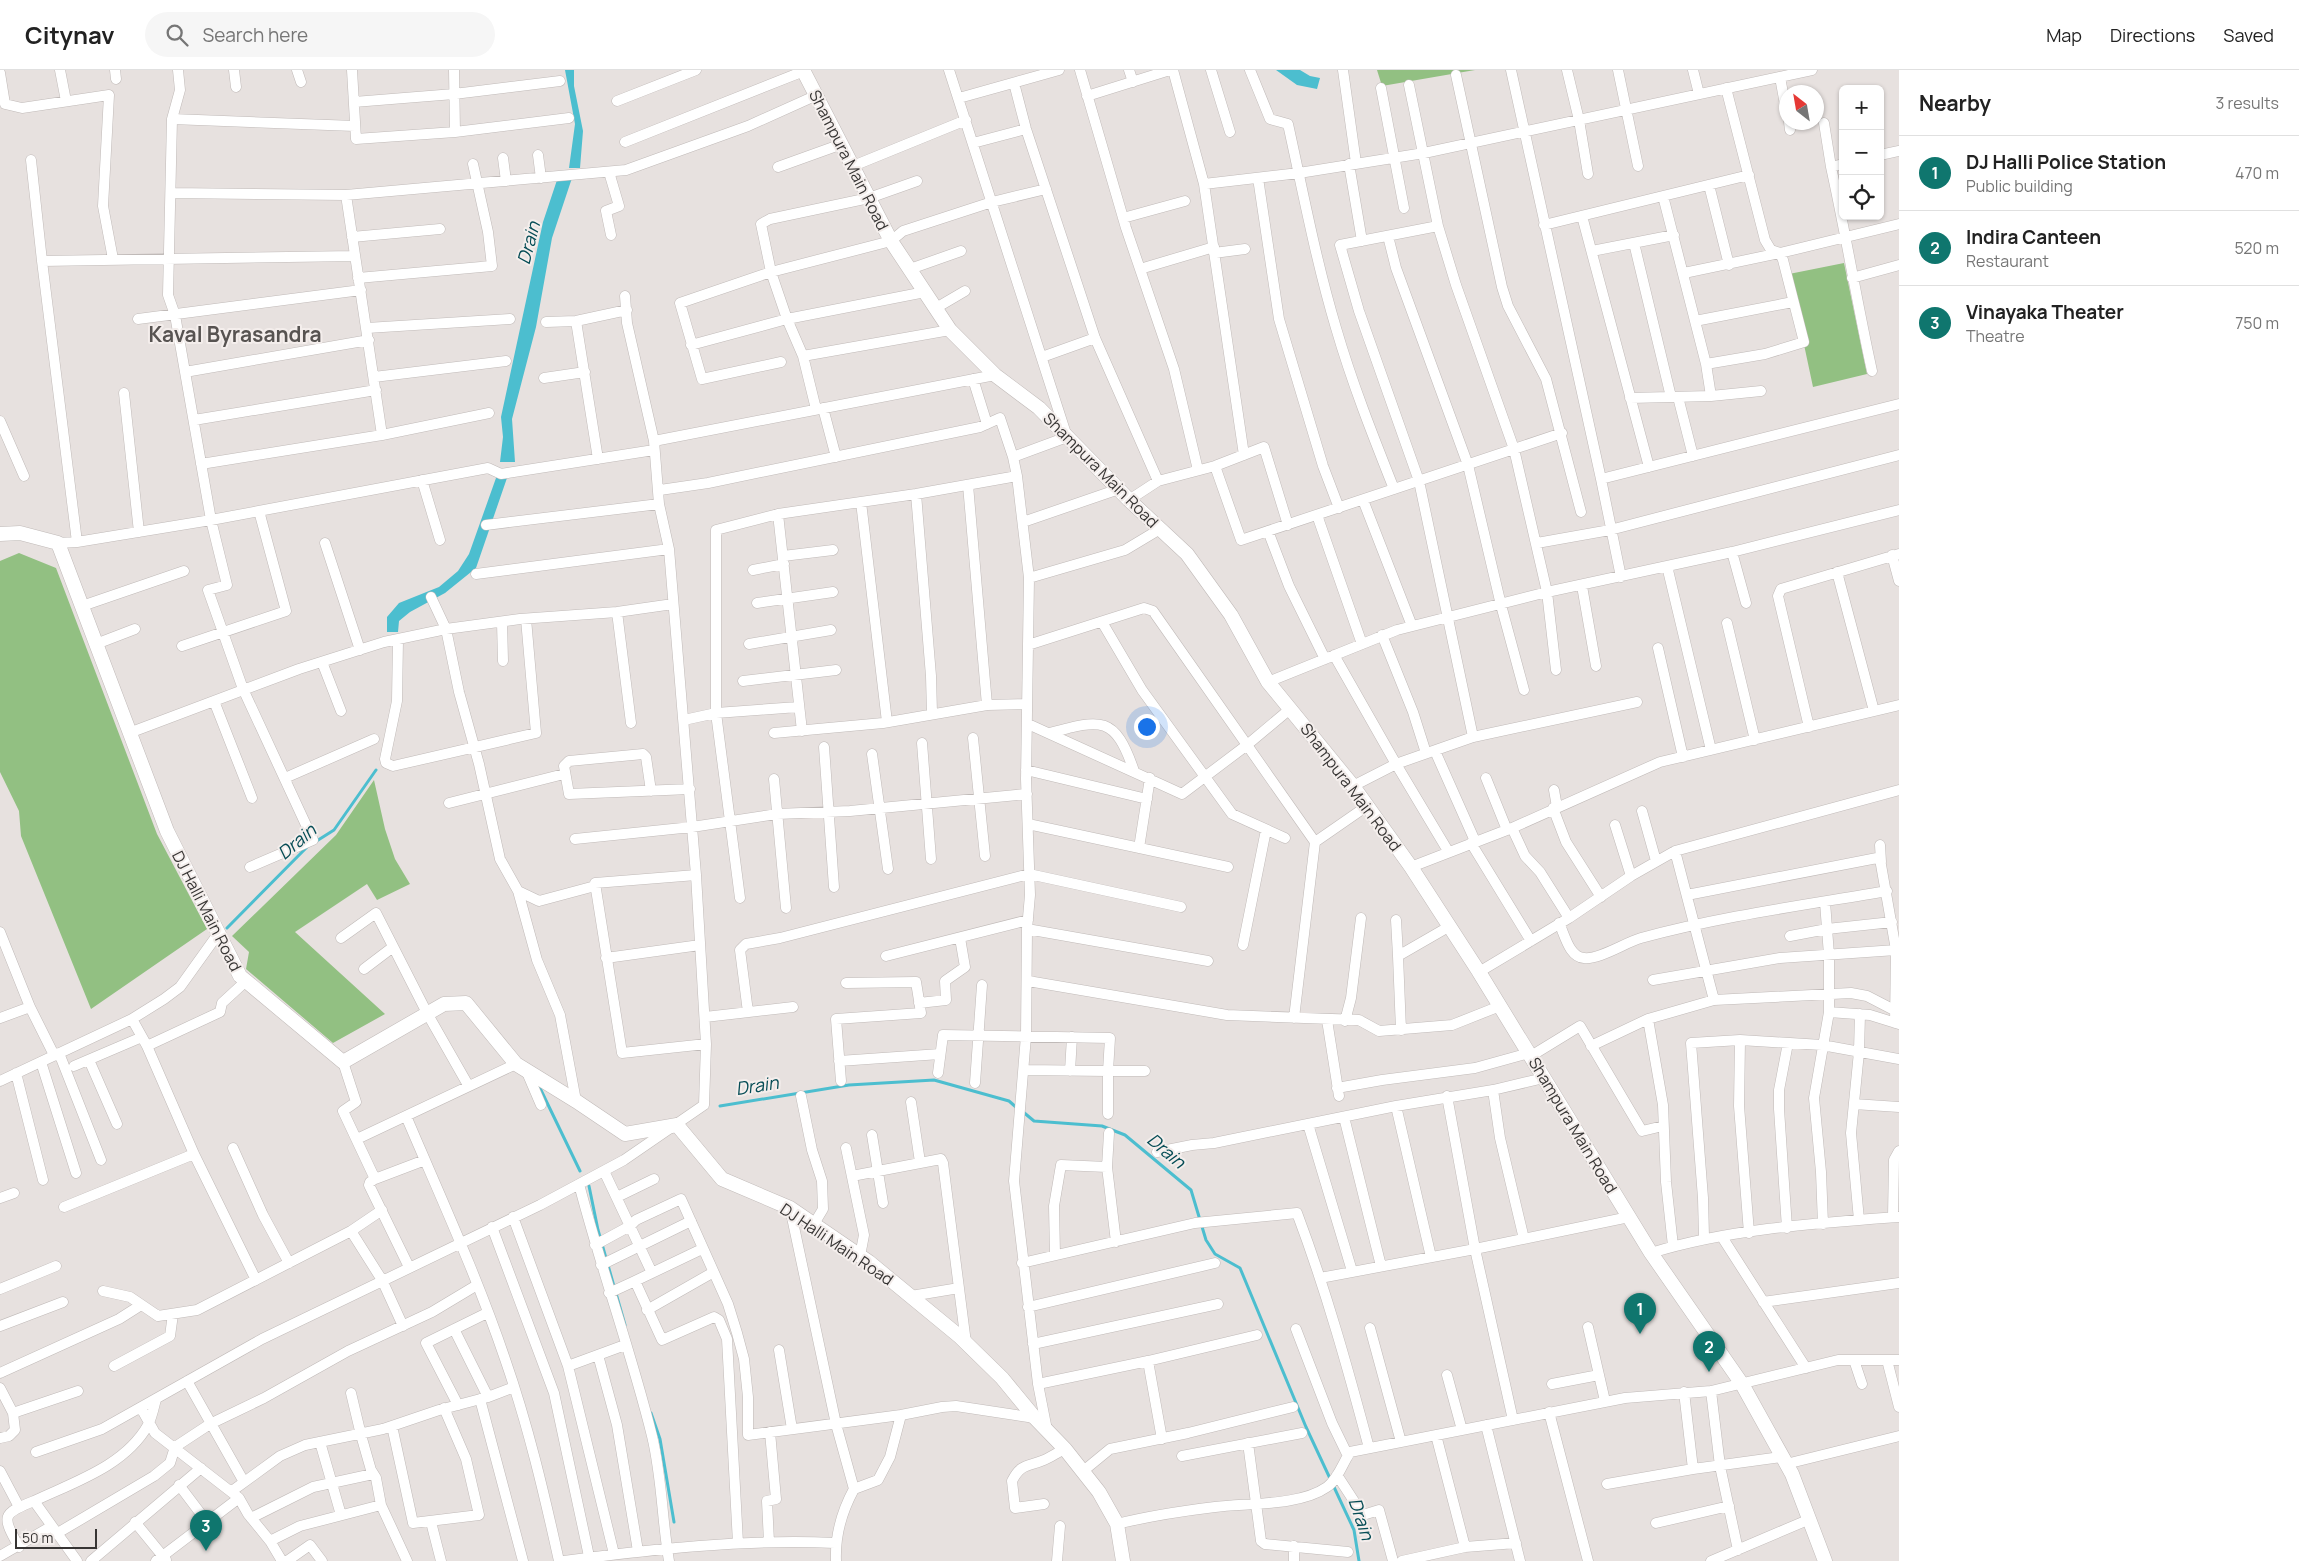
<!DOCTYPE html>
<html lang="en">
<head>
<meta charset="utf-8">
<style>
  body { margin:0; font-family:Manrope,sans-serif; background:#f6f6f6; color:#222 }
  .controls { position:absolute; right:15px; top:15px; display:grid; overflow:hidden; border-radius:8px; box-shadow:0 1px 4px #0004 }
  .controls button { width:45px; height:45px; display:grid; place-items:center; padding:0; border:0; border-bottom:1px solid #e0e0e0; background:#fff; color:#222; font:25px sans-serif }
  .compass { position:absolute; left:1779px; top:15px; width:45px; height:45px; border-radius:50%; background:#fff; box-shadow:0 1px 4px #0004; rotate:329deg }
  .scale { position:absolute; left:15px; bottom:12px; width:82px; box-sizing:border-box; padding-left:5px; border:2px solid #373534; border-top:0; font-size:14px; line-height:18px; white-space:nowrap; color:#373534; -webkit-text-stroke:4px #f4eeec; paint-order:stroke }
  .you { position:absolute; left:1146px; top:656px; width:18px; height:18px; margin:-12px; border:4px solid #fff; border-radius:50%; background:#1a73e8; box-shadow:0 0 0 8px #1a73e833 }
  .badge { display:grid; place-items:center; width:32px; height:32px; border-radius:50%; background:#0f766e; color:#fff; font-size:16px; font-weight:700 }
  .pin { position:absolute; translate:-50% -41px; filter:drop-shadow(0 1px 2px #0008) }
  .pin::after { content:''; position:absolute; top:26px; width:18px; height:15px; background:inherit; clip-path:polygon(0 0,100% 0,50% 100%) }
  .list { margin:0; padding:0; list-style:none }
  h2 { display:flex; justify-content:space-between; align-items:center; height:65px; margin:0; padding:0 20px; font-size:21px }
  h2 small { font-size:16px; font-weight:400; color:#767676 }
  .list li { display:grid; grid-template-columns:32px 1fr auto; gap:15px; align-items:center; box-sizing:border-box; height:75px; padding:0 20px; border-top:1px solid #e0e0e0 }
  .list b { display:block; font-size:19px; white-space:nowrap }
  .list p { margin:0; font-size:16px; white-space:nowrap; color:#767676 }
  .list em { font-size:16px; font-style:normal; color:#767676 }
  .icon { flex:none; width:28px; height:28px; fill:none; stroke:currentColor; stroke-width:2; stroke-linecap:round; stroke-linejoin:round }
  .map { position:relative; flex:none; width:1899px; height:1491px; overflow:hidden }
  header { display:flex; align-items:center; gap:30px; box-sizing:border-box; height:70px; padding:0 25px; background:#fff; border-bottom:1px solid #e0e0e0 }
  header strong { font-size:24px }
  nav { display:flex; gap:28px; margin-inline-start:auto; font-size:18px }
  .search { width:350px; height:45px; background:#f6f6f6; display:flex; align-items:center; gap:12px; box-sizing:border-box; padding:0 18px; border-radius:28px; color:#767676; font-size:19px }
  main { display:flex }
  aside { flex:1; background:#fff }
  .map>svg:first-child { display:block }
  .green { fill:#92c082 }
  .water { fill:#4cbecf }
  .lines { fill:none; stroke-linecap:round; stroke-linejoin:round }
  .stream { stroke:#4cbecf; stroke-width:3 }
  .street-casing { stroke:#c0bab8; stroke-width:11 }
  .secondary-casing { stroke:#c0bab8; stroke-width:15 }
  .street { stroke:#fff; stroke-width:10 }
  .secondary { stroke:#fff; stroke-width:14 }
  .labels { text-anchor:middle; stroke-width:4; stroke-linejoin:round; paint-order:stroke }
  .street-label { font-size:16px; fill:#373534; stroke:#f4eeec }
  .water-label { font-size:18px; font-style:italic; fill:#054c55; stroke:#f4eeec }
  .district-label { font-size:21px; font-weight:bold; fill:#575351; stroke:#f4eeec }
</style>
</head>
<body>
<header>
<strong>Citynav</strong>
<div class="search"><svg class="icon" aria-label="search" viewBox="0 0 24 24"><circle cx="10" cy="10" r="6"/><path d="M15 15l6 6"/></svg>Search here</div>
<nav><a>Map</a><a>Directions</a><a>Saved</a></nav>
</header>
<main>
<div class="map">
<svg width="1899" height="1491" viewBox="0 0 1899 1491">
  <rect width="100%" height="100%" fill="#e7e1df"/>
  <path class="green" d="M1377,0H1475L1382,16Z
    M1844,193L1867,304L1813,317L1789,204Z
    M19,483L56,498L157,764L207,859L91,939L21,766L19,741L0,702V491Z
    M374,710L385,759L395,789L410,814L377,830L367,814L295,862L385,944L333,973L246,899L249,882L232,866L336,765Z"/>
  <path class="water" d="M565,0H574V16L583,61L580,98H569L575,54Z
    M1276,0H1300L1310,6L1320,8L1317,19L1297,15Z
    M572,108L552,168L536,257L512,349L515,392H500L503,367L501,347L543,152L557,110Z
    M496,408H507L476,498L445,523L410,542L399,551L398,562H387V547L399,533L439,517L458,501L469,484Z"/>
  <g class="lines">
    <path class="stream" d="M315,772L334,760L376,700
      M227,858L309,775
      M539,1016L580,1101
      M720,1036L849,1015L934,1010L1009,1031L1017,1038
      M1022,1041L1034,1051L1102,1056L1125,1065L1191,1120L1206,1170L1215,1184L1240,1198L1306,1357L1354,1460L1359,1491
      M589,1116L598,1160L625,1255
      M651,1343L660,1369L674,1452"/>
    <g class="street-casing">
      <path id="street" d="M60,0L66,31
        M115,0L116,9
        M178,0L180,20L172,49L168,225L175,245L211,450L227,515L208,520L243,619L313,770L250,797
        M234,0L236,17
        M297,0L301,12
        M352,0L356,69L455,62L569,48
        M454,0L455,62
        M949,0L1067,367L1013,387L1017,406L1029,508L1026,709L1030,825L1027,859L1026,966L1014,1111L1038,1314L1047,1360
        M1080,0L1126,158L1174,299L1198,400
        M1129,0L1133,12
        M1173,0L1204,114L1244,385
        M1211,0L1230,62
        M1250,0L1270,49L1288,54C1303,122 1316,191 1336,258C1352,313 1373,366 1394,419
        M1343,0L1356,93
        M1511,0L1601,409L1621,507
        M1567,0L1579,50L1588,104
        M1618,0L1638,96
        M1693,0L1699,24
        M0,3L5,34L22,38L109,25L103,136L113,189
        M1456,5L1502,217L1508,236L1546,309L1581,442
        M1780,7L1786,40
        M1014,13L1026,59L1095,268L1158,411
        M1409,15L1438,156L1456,215L1514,379L1547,522L1556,600
        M1381,18L1404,138
        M1087,26L1170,0
        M959,28L1059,0
        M617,31L696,0
        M354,32L454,24L560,11
        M172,49L355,56
        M1789,52L1790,60
        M1824,53L1831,97
        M625,72L804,1
        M973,73L1026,59
        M538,85L541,108
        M1880,85L1899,81
        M503,88L506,111
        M31,90L42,191L77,472
        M1349,94L1362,171
        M1843,94L1831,97C1846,165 1857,233 1872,301
        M853,96L966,50
        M778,97L842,74
        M609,102L619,136L606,141L611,165
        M1258,108L1279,249L1323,396L1339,438
        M1204,114L1299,103L1424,83L1812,0
        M1709,115L1729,195
        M171,123L346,125L626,100L748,56L817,25
        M346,125L382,365
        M1663,126L1706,294L1765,284L1804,272L1783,190L1780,183L1771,180L1765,170L1726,18
        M1582,146L1649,397
        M1123,148L1185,131
        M1544,155L1749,105
        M1438,156L1340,175L1359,241L1419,411L1473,667
        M1388,166L1396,198L1468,395L1501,535L1524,620
        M352,167L440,159
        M1634,173L1671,327
        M1592,181L1674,165
        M1214,183L1245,179
        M42,191L355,186
        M910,199L961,181
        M1140,199L1214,177
        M1684,203L1780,183L1899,154
        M358,208L492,196L488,162L473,94
        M1852,208L1899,195
        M936,238L965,221
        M138,249L361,220
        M576,251L598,389
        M1695,251L1793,232
        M546,252L576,251L627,240
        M367,258L510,249
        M691,275L787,249L925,222
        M803,286L950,260
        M1042,287L1095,268
        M781,292L702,309L680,233L771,202L891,171L903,161L992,132L1046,119
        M1706,294L1711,326
        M185,302L369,270
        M374,307L506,291
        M544,308L585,302
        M973,309L987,354
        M124,323L139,462
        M1678,327L1693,386
        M1630,328L1711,326L1761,321
        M823,338L836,387
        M816,339L803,286L787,249L771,202L761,154L770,149L869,128L917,111
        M194,350L376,320
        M0,351L24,406
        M654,371L995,305
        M201,394L382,365L489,343
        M1215,396L1241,470L1562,363
        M1601,409L1899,334
        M422,410L440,470
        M968,415L987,635
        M660,420L708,413L980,357L1000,348L1013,387
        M916,424L931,606L932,643
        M1129,430L1158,411L1215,396L1264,377L1288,455
        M1363,430L1412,556
        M861,432L887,652
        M778,444L802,661
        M1317,445L1362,574
        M1023,452L1119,419
        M486,455L659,434
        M1268,461L1289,516L1325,589
        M58,473L77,472L211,450L488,398L501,404L654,380
        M325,473L360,580
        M1537,473L1610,460L1899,385
        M1732,482L1746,533
        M1892,485L1899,511
        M783,486L833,480
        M1667,496L1711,680
        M753,500L784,494
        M1837,502L1874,641
        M476,504L669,479
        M1029,508L1125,480L1160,459
        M1582,516L1596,596
        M431,527L446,559L459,622L479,694L500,789L518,821L539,831L595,816
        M757,533L833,522
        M82,536L184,501
        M617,542L631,653
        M502,552L503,591
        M1102,552L1142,620L1232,744L1285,768
        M1727,553L1755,670
        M1382,565L1413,642L1426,683
        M398,570L397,631L385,689L386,693L393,696L536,663L526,549
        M96,574L135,559
        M749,574L831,560
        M1028,575L1144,538L1153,541L1315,772L1294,948
        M182,576L286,541L259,441
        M1658,578L1683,687
        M1334,585L1396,694L1353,716
        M322,592L341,641
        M743,611L836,600
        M1268,612L1397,560L1547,522L1732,482L1899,440
        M214,631L252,728
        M684,650L716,643L798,637
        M1028,654L1182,724L1247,675L1290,639
        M1809,657L1778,526L1781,519L1899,484
        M129,663L299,599L384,572L446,559L520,549L617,542L673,534
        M774,663L883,653L987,635L1027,634
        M1050,663C1101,649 1115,645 1134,701
        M973,668L985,786
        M922,673L931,789
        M824,677L834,817
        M1435,681L1475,771
        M872,684L888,799
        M1026,700L1147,729
        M285,708L374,669
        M1486,708L1507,760
        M774,709L786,838
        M1554,720L1557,737
        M651,721L646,687L643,684L569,691L564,696L569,724L690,719
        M449,733L564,704
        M1553,738L1566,772L1601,827
        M1642,741L1656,791
        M1028,754L1228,797
        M1615,755L1631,806
        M1512,758L1525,786L1540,802L1569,848
        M575,769L692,757L777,744L850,741L1027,724
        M1315,772L1367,736
        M1471,773L1531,871
        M1880,775L1881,792
        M1139,778L1150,708
        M1448,781L1396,694L1473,667L1637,632
        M1675,781L1714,930
        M1411,797L1512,758L1660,692L1899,635
        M696,805L595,813L622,983L706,974
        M518,821L537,890L560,945L576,1031
        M1687,825L1877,788L1880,789L1896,880L1895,953
        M740,828L716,643V460L778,444L916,424L1017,406
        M1396,850L1398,886
        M1559,853C1565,865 1569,887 1584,888C1599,890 1626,872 1641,868C1722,846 1805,835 1887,821
        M1027,859L1208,891
        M0,862L30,937L54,985
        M1790,866L1827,859L1892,852
        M341,868L376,843L427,943L468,1015
        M1243,875L1266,760
        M886,886L1028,850
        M606,888L700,875
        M364,899L393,877
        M1479,902L1569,848L1631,806L1675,781L1899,720
        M1653,910L1780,888L1896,880
        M1028,911L1227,945L1359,950L1379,961L1452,955L1500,936
        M919,933L946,930L945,911L965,897L960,868
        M748,942L740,880L746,874L780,868L1029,804L1181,837
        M1829,942L1870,945L1899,954
        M705,947L793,937
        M0,948L30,937
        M132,949L147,976L194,1084L256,1210
        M1648,949L1663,1035L1666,1112L1673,1176
        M1327,950L1339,1026
        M1345,951L1351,928L1361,848
        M1401,960L1398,886L1450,856
        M1740,970L1739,1036L1749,1163
        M147,976L220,942L222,933L246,911
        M1591,976L1648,949L1714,930L1851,923L1867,926L1896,941
        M59,983L101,1090
        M1531,986L1580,956L1642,1061L1663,1056
        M89,990L117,1054
        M839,991L940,984
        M41,992L76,1103
        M343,992L356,1032L343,1041L375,1109L370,1112L369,1115L409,1197
        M74,996L142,967
        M526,1000L541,1035
        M1024,1000L1108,1001V1044
        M1070,1001L1072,967
        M16,1003L43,1110
        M938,1003L943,965L1110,968L1108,1001H1145
        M0,1011L132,949L164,929L180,917L218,864
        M841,1011L836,949L921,943L916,912L846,913
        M975,1013L982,915
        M1337,1018L1382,1010L1475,998L1529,983
        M1493,1020L1500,1068L1524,1169
        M801,1026L812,1080L822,1111L823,1139L814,1154
        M1447,1026L1475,1179L1513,1350
        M911,1032L920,1092
        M1854,1034L1899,1037
        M1396,1036L1431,1187
        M406,1046C440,1126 477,1206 505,1289C528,1355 544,1423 559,1491
        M1344,1047L1381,1196
        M1308,1054L1352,1201
        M1109,1063L1107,1097L1116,1172
        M872,1065L883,1133
        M357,1069L516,994
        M233,1078L263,1145L289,1193
        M846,1078L864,1165L860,1186
        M1157,1082L1192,1075L1214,1073L1396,1036L1493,1020L1544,1008
        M604,1101L652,1203
        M852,1106L941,1089L943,1093L966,1273
        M375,1109L425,1090
        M579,1114C601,1199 631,1281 652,1366C662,1407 662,1450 669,1491
        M617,1127L654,1109
        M0,1128L14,1123
        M64,1137L194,1084
        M790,1138L836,1354L854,1419
        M513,1147L568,1296L614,1484
        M1893,1147L1894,1090L1899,1081
        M1859,1150L1851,1063L1859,982L1860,944
        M1823,1154L1821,1102L1814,1028L1829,942V885L1825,832
        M492,1157L554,1323L590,1491
        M1787,1158L1779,1039V1020L1788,973
        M351,1161L382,1140
        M1704,1167L1703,1128L1691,973L1740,970L1822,975L1899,989
        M1722,1167L1806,1298
        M595,1175L630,1156L636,1150L681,1129L728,1234L737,1263L744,1289L748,1327V1365L901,1345L890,1387L878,1410L854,1419C842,1441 835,1466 836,1491
        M702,1179L635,1211L662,1270L714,1247L719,1250L727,1269L738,1473
        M1651,1183C1728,1159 1818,1153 1899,1147
        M1055,1185L1054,1136L1061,1095L1107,1097
        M1022,1193L1195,1153L1297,1143C1326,1220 1348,1299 1369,1378
        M601,1195L691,1151
        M1320,1208L1475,1179L1629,1147
        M0,1219L56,1196
        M103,1221L130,1227L158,1246L197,1240L351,1161L382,1210L403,1256
        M609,1223L635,1211
        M911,1226L959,1218
        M1763,1232L1899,1213
        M1028,1237L1215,1193
        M647,1240L712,1203
        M0,1256L63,1232
        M1588,1257L1605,1331
        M1370,1258L1401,1372
        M454,1259L488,1327
        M1296,1259L1332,1353L1348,1386
        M1033,1274L1218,1234
        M779,1280L792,1359
        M598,1285L617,1355L638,1481
        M1854,1290L1862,1314
        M1887,1290L1899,1337
        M1148,1291L1162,1369
        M114,1296L170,1266L173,1244
        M568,1296L625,1275
        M0,1303L119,1249L141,1235
        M1447,1305L1462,1360
        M187,1311L244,1412
        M1038,1314L1148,1291L1257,1265
        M1552,1314L1599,1305
        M0,1318L13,1343L15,1360L9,1366L0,1368
        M1711,1321L1720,1396L1738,1480
        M1684,1322L1693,1399
        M351,1323L361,1365L371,1400L376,1408L381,1435L407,1491
        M480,1329L523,1491
        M458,1335L426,1273L487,1243
        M141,1338L155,1363L239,1428L248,1444L270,1471L300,1456L381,1435
        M1549,1342L1588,1491
        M13,1343L78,1321
        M901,1345L942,1337L956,1336L1035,1348
        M1486,1355L1520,1491
        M392,1356L413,1453L479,1445L466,1389L444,1338
        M1436,1365L1465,1477
        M320,1372L341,1445
        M1248,1373L1261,1471L1265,1474L1348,1482
        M36,1382L102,1359L262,1269L540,1135L624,1090L704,1035L706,974L696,805L669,479L659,434L654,371L627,253L625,226
        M1182,1386L1302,1363
        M1786,1394L1899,1366
        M0,1401L19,1437
        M1082,1402L1110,1379L1188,1363L1293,1337
        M1337,1405L1363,1445L1379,1440L1393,1491
        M1607,1414L1693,1399L1781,1387
        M179,1415L207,1452
        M232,1421L280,1386L305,1375L383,1359L439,1340L488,1327L514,1317
        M1044,1434L1015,1438L1012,1411C1021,1393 1028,1397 1044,1390C1051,1387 1058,1382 1065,1379
        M251,1448L313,1417L373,1404
        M135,1452L166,1490
        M431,1452L441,1491
        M1656,1453L1729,1436
        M1117,1454C1149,1446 1182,1441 1215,1437C1248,1433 1300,1436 1327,1417C1338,1409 1343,1393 1350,1382L1625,1328L1711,1321L1838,1290H1899
        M56,1464L154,1406L170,1393L175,1377L210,1354L264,1328L348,1281L432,1242L477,1215
        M270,1471L282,1491
        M769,1472L767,1431L776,1429L770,1362
        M19,1477C2,1446 1,1444 34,1431
        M0,1486L52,1456
        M77,1491L34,1431C74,1412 125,1396 148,1355C152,1347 154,1337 156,1329
        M91,1491L201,1398
        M156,1491L239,1428
        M287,1491L310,1475L322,1491
        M564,1491C654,1479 744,1469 835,1473
        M1057,1491L1060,1456
        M1294,1491V1476
        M1402,1491L1465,1477L1516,1473
        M1711,1491L1810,1449"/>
    </g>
    <g class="secondary-casing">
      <path id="secondary" d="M803,0L891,171L950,260L995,305L1039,338L1129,430L1187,484L1231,545L1268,612L1353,716L1411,797L1479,902L1651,1183L1742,1314L1792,1404L1825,1491
        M0,464L20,463L58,473L167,761L240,906L343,992L444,934L466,933L516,994L576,1031L625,1064L677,1055L722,1109L790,1138L869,1192L959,1266L1002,1308L1035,1348L1065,1379L1099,1422L1117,1454L1123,1491"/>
    </g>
    <use href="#street" class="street"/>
    <use href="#secondary" class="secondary"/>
  </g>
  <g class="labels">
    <g class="street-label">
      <text transform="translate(849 90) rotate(63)" y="6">Shampura Main Road</text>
      <text transform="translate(1101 400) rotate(45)" y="6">Shampura Main Road</text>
      <text transform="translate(1351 717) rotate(53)" y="6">Shampura Main Road</text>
      <text transform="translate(207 841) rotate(63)" y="6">DJ Halli Main Road</text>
      <text transform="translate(1573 1055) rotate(59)" y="6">Shampura Main Road</text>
      <text transform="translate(837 1174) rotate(34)" y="6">DJ Halli Main Road</text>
    </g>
    <g class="water-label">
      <text transform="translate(529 173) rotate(-75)" y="6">Drain</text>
      <text transform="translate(297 772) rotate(-40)" y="6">Drain</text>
      <text transform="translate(757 1016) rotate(-9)" y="6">Drain</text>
      <text transform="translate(1166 1081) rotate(40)" y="6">Drain</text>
      <text transform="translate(1361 1449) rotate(71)" y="6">Drain</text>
    </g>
    <g class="district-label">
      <text x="235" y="272">Kaval Byrasandra</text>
    </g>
  </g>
</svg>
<div class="controls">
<button>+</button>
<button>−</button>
<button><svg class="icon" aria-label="locate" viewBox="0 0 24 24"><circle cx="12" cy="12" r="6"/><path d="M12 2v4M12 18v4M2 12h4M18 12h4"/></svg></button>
</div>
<svg class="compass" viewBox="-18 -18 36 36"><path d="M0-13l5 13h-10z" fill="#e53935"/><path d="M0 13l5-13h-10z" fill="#767676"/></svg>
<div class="scale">50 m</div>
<div class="you"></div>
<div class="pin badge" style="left:1640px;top:1264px">1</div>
<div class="pin badge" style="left:1709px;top:1302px">2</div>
<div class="pin badge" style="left:206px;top:1481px">3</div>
</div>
<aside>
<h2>Nearby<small>3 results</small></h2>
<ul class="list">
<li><span class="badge">1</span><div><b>DJ Halli Police Station</b><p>Public building</p></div><em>470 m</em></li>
<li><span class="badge">2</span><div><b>Indira Canteen</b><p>Restaurant</p></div><em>520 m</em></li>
<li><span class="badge">3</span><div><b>Vinayaka Theater</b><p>Theatre</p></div><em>750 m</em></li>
</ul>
</aside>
</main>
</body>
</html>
